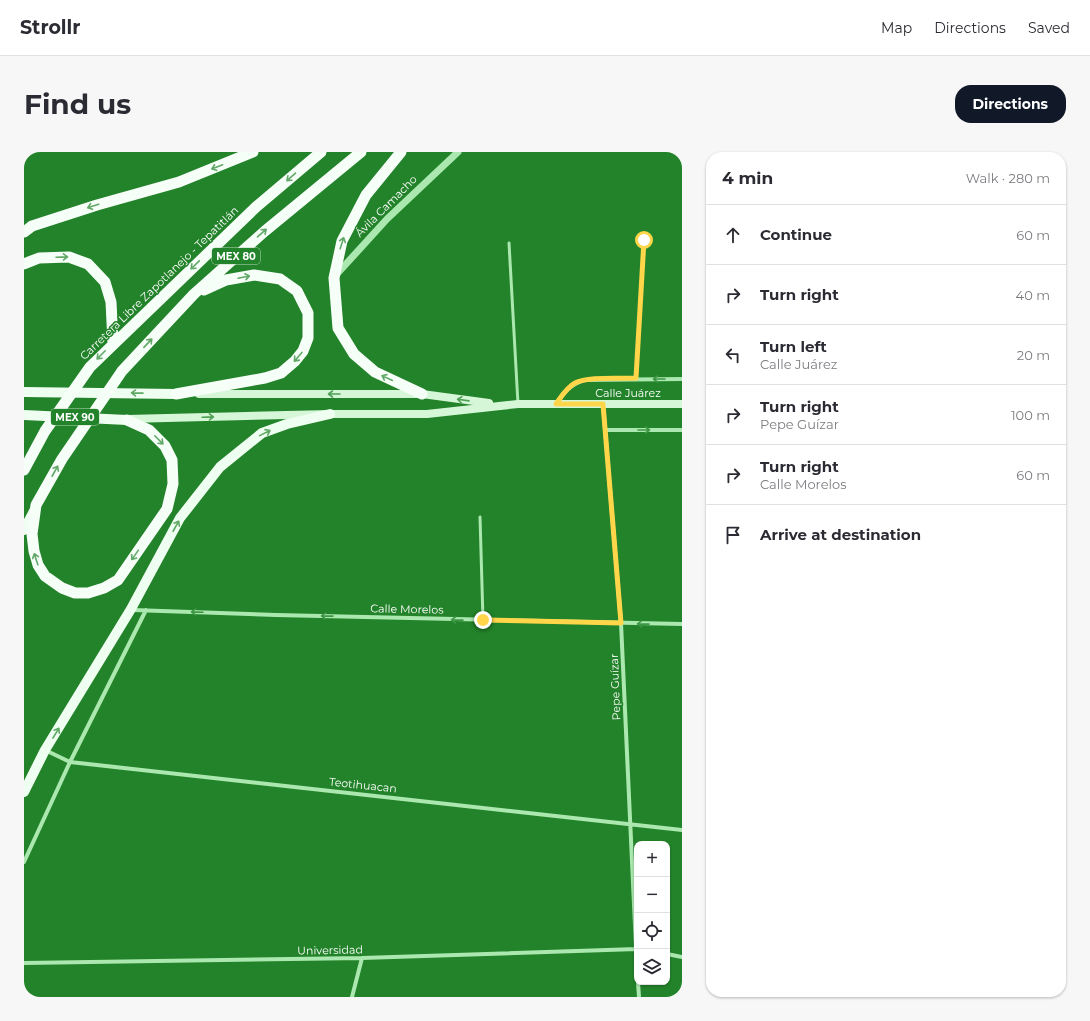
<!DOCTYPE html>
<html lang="en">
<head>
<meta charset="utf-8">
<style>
  body { margin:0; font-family:Montserrat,sans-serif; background:#f7f7f7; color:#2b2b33 }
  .controls { position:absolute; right:12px; bottom:12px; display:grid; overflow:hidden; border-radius:8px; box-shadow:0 1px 3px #0004 }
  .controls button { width:36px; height:36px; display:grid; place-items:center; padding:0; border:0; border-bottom:1px solid #e1e1e2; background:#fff; color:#2b2b33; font:20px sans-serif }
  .stop { position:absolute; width:12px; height:12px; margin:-9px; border:3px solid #ffd54a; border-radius:50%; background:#fff }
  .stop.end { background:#ffd54a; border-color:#fff; box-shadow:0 1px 4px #0008 }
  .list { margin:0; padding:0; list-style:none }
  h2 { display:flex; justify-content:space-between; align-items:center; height:52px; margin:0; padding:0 16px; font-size:17px }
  h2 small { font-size:13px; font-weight:400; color:#7c7c81 }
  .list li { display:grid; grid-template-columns:26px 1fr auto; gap:12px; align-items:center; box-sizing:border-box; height:60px; padding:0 16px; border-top:1px solid #e1e1e2 }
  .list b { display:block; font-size:15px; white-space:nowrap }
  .list p { margin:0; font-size:13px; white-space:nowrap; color:#7c7c81 }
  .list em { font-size:13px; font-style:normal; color:#7c7c81 }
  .icon { flex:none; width:22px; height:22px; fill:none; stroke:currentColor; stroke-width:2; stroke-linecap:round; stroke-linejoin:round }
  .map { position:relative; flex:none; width:658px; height:845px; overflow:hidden; border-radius:16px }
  header { display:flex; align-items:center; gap:24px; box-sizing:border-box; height:56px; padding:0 20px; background:#fff; border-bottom:1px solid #e1e1e2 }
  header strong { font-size:19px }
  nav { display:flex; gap:22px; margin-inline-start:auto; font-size:14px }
  .intro { display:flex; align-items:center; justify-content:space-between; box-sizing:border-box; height:96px; padding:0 24px }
  h1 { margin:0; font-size:28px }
  .button { padding:10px 18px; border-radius:16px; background:#111827; color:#fff; font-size:14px; font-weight:700 }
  main { display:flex; gap:24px; padding:0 24px }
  aside { flex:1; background:#fff; border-radius:16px; box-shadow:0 1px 3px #0004 }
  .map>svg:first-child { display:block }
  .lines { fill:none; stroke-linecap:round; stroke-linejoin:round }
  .service { stroke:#abe8af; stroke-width:3 }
  .minor { stroke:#abe8af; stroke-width:4 }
  .tertiary { stroke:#abe8af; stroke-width:7 }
  .secondary { stroke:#d5f7d8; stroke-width:8 }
  .primary { stroke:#eefef0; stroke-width:10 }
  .trunk { stroke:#f6fef8; stroke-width:11 }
  .oneway { stroke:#62a868 }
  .oneway2 { stroke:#3e9745 }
  .oneway3 { stroke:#60a865 }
  .oneway4 { stroke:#50a056 }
  .route { stroke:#ffd54a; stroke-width:5 }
  .labels { text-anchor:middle; stroke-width:3; stroke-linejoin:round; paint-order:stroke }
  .shield { fill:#23832a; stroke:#bddabf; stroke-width:1 }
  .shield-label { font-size:10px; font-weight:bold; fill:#fff }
  .street-label { font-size:11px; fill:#fff; stroke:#23832a }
</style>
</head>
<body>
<header>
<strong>Strollr</strong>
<nav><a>Map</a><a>Directions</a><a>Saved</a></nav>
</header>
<div class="intro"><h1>Find us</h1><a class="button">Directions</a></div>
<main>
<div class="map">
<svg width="658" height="845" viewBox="0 0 658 845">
  <rect width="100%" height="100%" fill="#23832a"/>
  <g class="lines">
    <path class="service" d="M485,91L494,252
      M612,226L620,88
      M456,365L459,468"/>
    <path class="minor" d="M532,252C541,239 546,233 560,228L658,227
      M579,252L597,471L613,818
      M581,278H658
      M109,458L252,463L658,472
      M21,598L46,610L658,678
      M0,710L46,610L122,458
      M643,802L658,805
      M0,811L338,806L613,797
      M614,830L615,845
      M328,845L338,806"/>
    <path class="tertiary" d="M312,123L363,67L434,0"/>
    <path class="secondary" d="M175,242H398L465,251
      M103,267L306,262H403L494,252H658"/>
    <path class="primary" d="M0,240L152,242
      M0,263L103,268
      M0,378L10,359
      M0,640L21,598L107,457L156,366L196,315L238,281L263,272L306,262"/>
    <path class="trunk" d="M377,0L342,43L318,89L310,126L314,176L330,202L351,220L398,242
      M0,80L8,74L73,53L155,30L229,0
      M0,112L15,106L45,105L64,112L81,130L87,150L89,191
      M152,242L241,226L257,221L271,209L279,199L284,186V161L273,139L256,127L230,123L202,128L180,138
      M103,268L125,278L141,294L148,308L149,332L143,357L94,428L80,436L64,441H51L38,436L21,424L14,413L10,399L8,382L12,353L38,307L98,219L170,142L241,79L337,0
      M0,318L21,279L66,215L232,55L297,0"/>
  </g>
  <defs><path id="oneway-shaft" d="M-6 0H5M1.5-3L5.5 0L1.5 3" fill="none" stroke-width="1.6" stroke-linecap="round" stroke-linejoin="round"/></defs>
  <g class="oneway">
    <use href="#oneway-shaft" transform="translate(193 15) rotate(159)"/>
    <use href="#oneway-shaft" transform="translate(267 25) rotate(139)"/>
    <use href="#oneway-shaft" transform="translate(69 54) rotate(162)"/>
    <use href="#oneway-shaft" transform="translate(238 81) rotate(-41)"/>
    <use href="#oneway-shaft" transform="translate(318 91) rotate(-72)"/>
    <use href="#oneway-shaft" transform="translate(38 105) rotate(-2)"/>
    <use href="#oneway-shaft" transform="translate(171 113) rotate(136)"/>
    <use href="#oneway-shaft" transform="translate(220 125) rotate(-12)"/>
    <use href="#oneway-shaft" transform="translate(124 191) rotate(-47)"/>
    <use href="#oneway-shaft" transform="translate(77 203) rotate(135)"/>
    <use href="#oneway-shaft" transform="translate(274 205) rotate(131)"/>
    <use href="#oneway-shaft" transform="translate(363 226) rotate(-155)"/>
    <use href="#oneway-shaft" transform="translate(135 288) rotate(45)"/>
    <use href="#oneway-shaft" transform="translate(31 319) rotate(-61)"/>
    <use href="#oneway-shaft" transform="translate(111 403) rotate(125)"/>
    <use href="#oneway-shaft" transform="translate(12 407) rotate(-108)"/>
  </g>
  <g class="oneway2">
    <use href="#oneway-shaft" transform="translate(635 227) rotate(-180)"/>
    <use href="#oneway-shaft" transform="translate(620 278)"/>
    <use href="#oneway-shaft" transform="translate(173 460) rotate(-178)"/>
    <use href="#oneway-shaft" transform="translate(303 464) rotate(-179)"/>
    <use href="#oneway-shaft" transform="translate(433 468) rotate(-179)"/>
    <use href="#oneway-shaft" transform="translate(619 472) rotate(-179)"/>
  </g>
  <g class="oneway3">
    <use href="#oneway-shaft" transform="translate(113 241) rotate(-179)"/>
    <use href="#oneway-shaft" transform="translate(241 281) rotate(-26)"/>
    <use href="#oneway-shaft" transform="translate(152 374) rotate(-61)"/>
    <use href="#oneway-shaft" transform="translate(32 581) rotate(-59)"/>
  </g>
  <g class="oneway4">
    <use href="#oneway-shaft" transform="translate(310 242) rotate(-180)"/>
    <use href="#oneway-shaft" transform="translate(439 248) rotate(-172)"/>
    <use href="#oneway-shaft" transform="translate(184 265) rotate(-2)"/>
  </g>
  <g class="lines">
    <path class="route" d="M459,468L597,471L579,252H532C537,245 543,235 551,231C564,224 596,227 612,226L620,88"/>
  </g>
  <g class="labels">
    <g class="shield">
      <rect x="188" y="96" width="48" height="16" rx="3"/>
      <rect x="27" y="257" width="48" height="16" rx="3"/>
    </g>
    <g class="shield-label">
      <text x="212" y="108">MEX 80</text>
      <text x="51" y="269">MEX 90</text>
    </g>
    <g class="street-label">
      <text transform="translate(362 54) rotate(-45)" y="4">Ávila Camacho</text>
      <text transform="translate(135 131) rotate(-44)" y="4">Carretera Libre Zapotlanejo - Tepatitlán</text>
      <text x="604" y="245">Calle Juárez</text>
      <text transform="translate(383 457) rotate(1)" y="4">Calle Morelos</text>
      <text transform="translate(591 535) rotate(-92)" y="4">Pepe Guízar</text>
      <text transform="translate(339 633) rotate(6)" y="4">Teotihuacan</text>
      <text transform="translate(306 798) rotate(-1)" y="4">Universidad</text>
    </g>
  </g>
</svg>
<div class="controls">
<button>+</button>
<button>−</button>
<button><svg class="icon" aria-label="locate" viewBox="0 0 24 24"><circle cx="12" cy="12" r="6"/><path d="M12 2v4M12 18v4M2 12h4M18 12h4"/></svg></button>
<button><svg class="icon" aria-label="layers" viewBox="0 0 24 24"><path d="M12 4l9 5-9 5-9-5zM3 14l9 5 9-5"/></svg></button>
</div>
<div class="stop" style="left:620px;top:88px"></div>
<div class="stop end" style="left:459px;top:468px"></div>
</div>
<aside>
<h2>4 min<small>Walk · 280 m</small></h2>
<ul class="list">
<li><svg class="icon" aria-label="ahead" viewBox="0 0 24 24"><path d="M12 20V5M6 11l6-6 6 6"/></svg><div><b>Continue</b></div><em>60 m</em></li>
<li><svg class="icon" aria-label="right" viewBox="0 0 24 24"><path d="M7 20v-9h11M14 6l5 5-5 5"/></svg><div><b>Turn right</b></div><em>40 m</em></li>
<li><svg class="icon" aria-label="left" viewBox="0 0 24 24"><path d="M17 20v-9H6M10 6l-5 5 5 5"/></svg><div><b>Turn left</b><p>Calle Juárez</p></div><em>20 m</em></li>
<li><svg class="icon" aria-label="right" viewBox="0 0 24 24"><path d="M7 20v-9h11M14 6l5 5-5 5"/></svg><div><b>Turn right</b><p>Pepe Guízar</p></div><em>100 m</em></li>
<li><svg class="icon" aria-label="right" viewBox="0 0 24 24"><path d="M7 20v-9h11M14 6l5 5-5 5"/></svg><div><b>Turn right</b><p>Calle Morelos</p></div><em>60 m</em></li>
<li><svg class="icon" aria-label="arrive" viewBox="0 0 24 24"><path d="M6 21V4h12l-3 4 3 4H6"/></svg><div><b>Arrive at destination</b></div></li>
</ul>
</aside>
</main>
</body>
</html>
